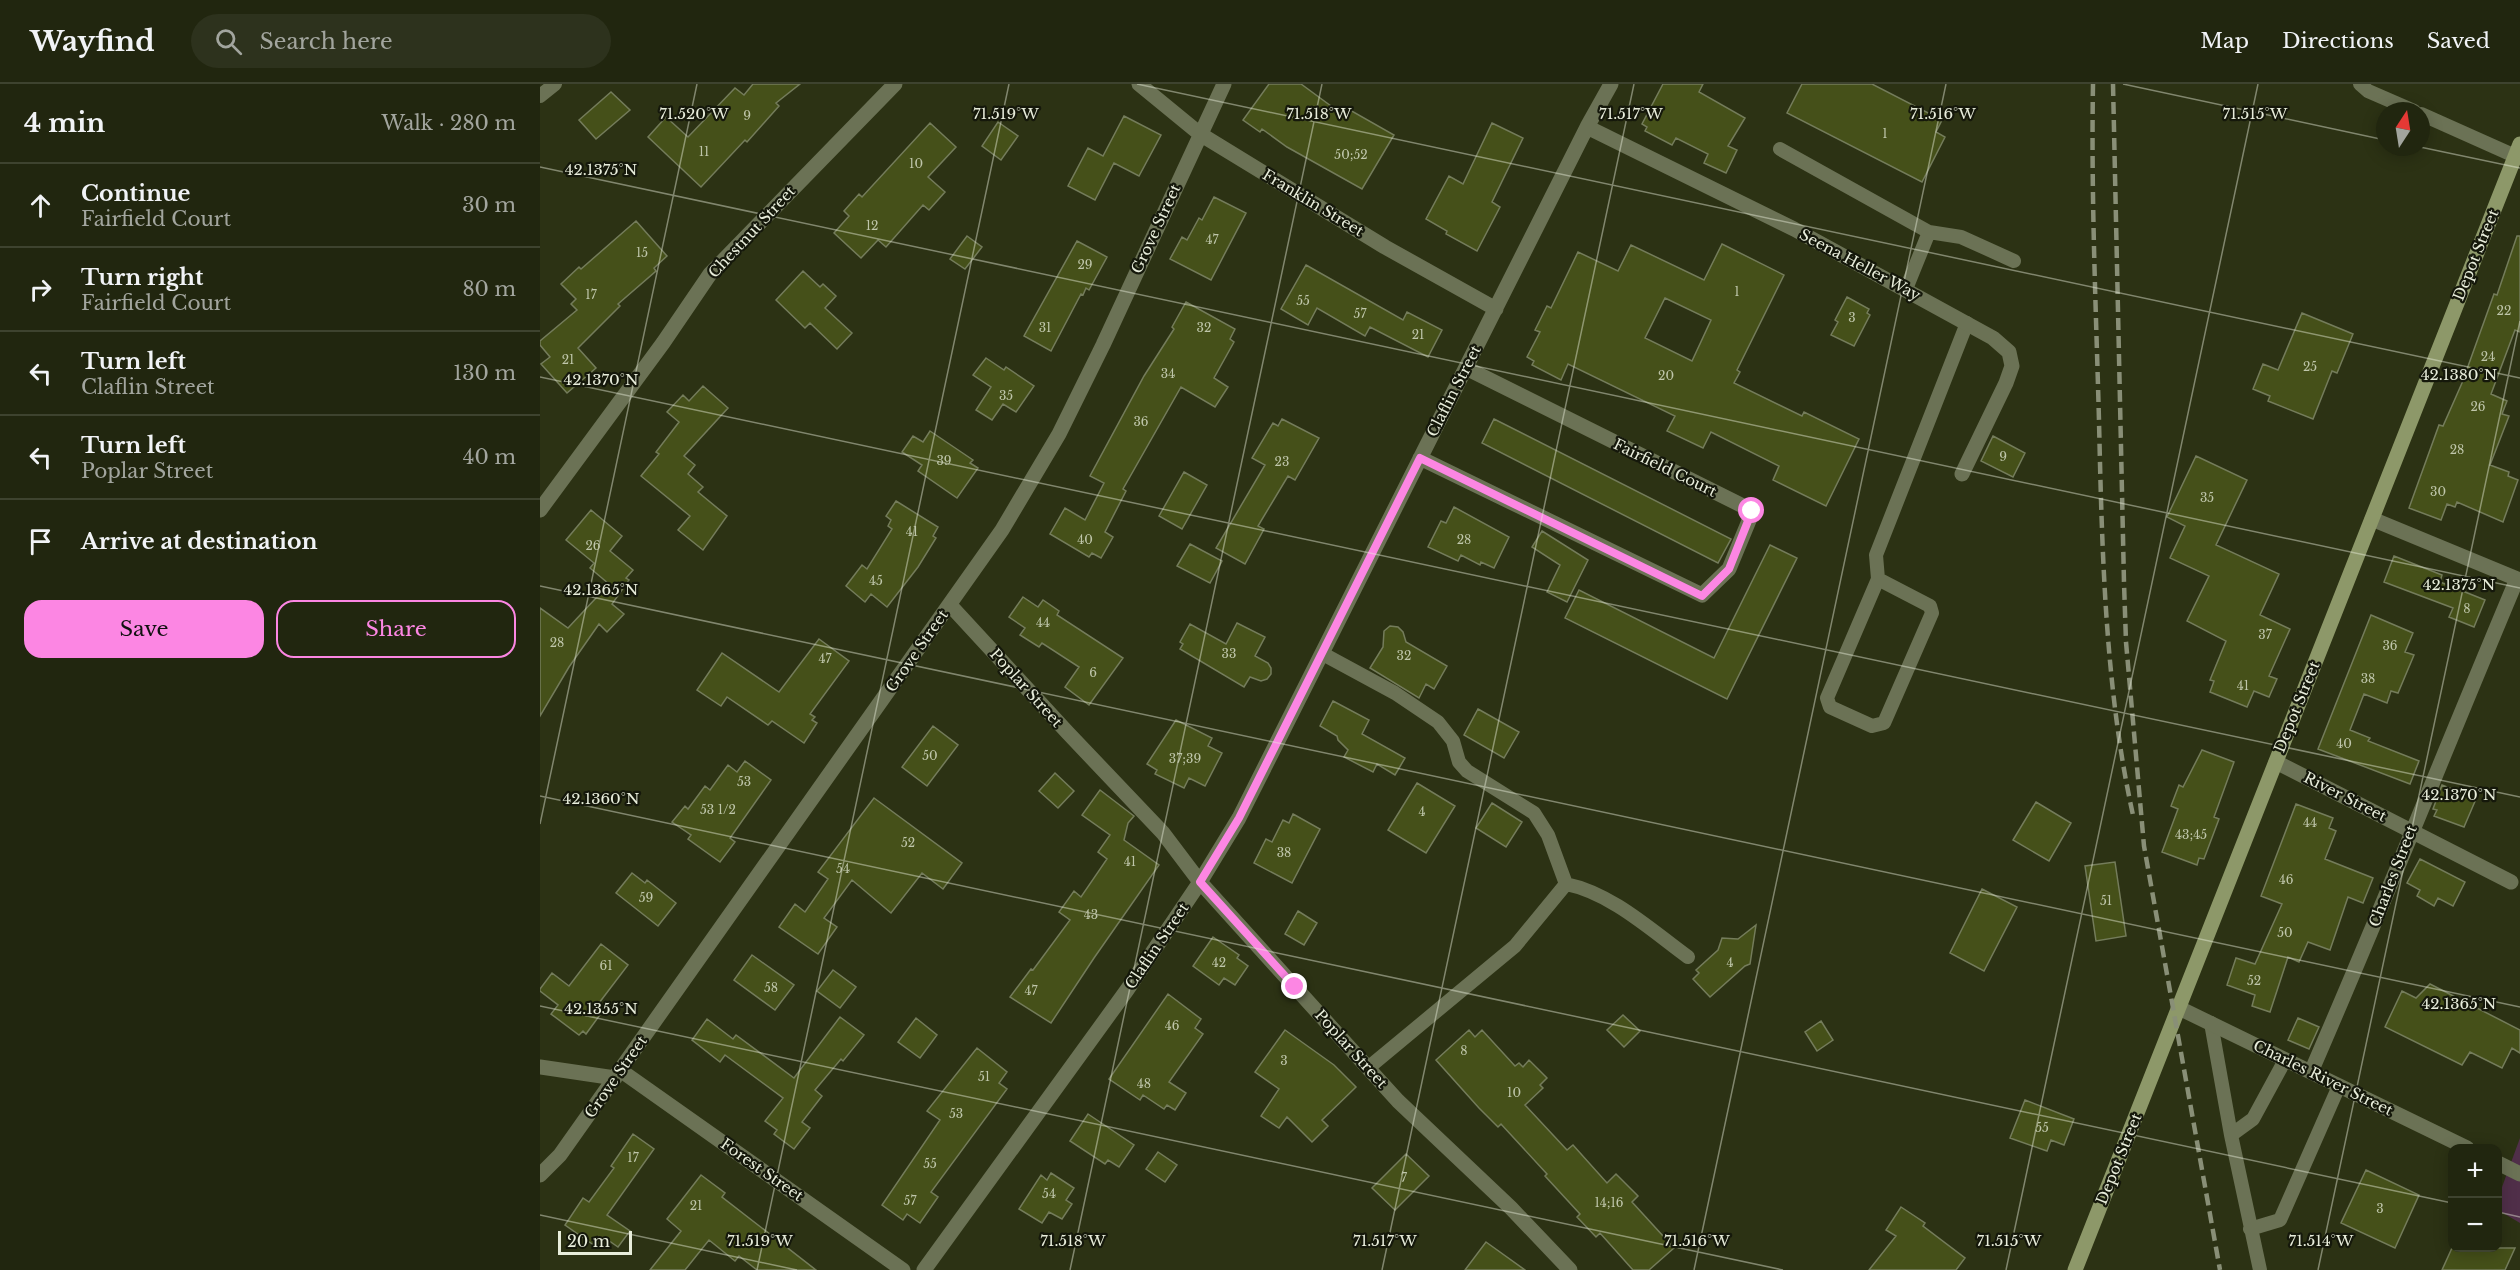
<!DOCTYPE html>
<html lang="en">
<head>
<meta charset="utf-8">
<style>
  body { margin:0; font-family:"Libre Baskerville",serif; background:#2d321d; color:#f1f3f6 }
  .controls { position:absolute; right:18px; bottom:18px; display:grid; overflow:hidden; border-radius:12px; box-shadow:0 3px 15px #0003 }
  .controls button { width:54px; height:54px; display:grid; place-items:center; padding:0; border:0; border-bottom:2px solid #3e432f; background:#21260f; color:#f1f3f6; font:30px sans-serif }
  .compass { position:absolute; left:1836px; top:18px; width:54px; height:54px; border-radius:50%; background:#21260f; box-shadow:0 3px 15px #0003; rotate:12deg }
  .scale { position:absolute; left:18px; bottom:15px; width:74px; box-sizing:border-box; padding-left:6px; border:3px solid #e8eddb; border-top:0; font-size:16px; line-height:21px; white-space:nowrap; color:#e8eddb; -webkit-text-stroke:4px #15180b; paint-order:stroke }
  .stop { position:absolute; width:18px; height:18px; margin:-14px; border:4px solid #fc86e3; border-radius:50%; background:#fff }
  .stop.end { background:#fc86e3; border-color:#fff; box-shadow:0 2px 6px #0008 }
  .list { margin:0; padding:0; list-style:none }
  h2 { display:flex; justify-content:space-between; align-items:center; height:78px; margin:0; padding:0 24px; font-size:26px }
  h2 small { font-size:20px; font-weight:400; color:#a2a59e }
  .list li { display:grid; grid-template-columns:39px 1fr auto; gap:18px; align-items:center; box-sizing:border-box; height:84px; padding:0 24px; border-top:2px solid #3e432f }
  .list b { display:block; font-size:22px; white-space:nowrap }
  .list p { margin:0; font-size:20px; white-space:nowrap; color:#a2a59e }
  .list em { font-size:20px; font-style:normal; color:#a2a59e }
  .actions { display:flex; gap:12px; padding:18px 24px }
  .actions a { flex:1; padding:14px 0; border:2px solid #fc86e3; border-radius:18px; text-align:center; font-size:21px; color:#fc86e3 }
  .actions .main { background:#fc86e3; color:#111 }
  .icon { flex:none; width:33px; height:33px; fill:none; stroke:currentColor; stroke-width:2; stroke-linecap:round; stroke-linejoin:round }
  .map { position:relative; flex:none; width:1980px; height:1186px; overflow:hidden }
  header { display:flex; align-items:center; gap:36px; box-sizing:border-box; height:84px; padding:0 30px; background:#21260f; border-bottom:2px solid #3e432f }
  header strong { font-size:28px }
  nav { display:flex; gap:33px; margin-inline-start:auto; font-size:21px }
  .search { width:420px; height:54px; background:#2d321d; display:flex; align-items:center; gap:15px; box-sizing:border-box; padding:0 21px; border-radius:33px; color:#a2a59e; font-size:22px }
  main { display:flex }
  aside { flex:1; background:#21260f }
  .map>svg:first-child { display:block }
  .green { fill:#502f49 }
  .building { fill:#455019; stroke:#747c5b; stroke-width:1.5; fill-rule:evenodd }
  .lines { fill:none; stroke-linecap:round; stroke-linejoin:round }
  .lane { stroke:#6b7255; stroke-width:14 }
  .street { stroke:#6b7255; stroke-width:15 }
  .secondary { stroke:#8d9869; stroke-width:15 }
  .rail { stroke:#898f77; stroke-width:4.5; stroke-dasharray:12 6; stroke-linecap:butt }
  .route { stroke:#fc86e3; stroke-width:8 }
  .ticks { fill:none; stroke:#e8eddb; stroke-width:1.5; stroke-opacity:0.45 }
  .labels { text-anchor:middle; stroke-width:4.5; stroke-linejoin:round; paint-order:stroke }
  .number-label { font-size:12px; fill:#bfc6aa }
  .street-label { font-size:15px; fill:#e8eddb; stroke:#15180b }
  .ticks-label { font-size:15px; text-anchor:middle; fill:#e8eddb; stroke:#15180b; stroke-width:4.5; stroke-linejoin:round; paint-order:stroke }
</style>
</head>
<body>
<header>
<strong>Wayfind</strong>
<div class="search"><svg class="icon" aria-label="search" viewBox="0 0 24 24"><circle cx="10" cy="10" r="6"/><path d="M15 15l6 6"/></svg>Search here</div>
<nav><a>Map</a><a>Directions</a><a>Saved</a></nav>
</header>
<main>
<aside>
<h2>4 min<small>Walk · 280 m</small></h2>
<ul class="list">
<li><svg class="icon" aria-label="ahead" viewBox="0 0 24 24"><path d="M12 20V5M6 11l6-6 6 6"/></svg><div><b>Continue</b><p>Fairfield Court</p></div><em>30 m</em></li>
<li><svg class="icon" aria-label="right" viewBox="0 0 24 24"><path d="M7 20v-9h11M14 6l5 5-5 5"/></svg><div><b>Turn right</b><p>Fairfield Court</p></div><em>80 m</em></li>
<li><svg class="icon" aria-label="left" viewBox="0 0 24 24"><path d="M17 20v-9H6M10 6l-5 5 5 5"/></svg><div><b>Turn left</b><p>Claflin Street</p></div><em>130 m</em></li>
<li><svg class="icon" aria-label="left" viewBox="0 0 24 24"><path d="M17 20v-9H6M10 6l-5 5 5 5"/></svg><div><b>Turn left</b><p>Poplar Street</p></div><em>40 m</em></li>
<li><svg class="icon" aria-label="arrive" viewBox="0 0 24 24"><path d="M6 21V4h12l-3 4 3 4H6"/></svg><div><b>Arrive at destination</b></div></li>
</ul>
<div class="actions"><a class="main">Save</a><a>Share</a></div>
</aside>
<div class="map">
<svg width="1980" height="1186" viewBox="0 0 1980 1186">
  <rect width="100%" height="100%" fill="#2c3214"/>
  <path class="green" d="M1980,1054V1139L1958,1126V1114Z"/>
  <path class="building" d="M213,0H260L236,19L239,22L207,58L205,56L161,103L108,53L126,33L148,53L195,4L204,11Z
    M729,0H761L806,33L810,26L854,51L822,105L747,63L722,45L720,48L703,36Z
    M1123,0H1163L1159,8L1205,34L1188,62L1197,66L1186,89L1164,79L1168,70L1136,54L1132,61L1105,47L1107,43L1102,40Z
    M1262,0H1332L1402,36L1396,48L1405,53L1382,98L1247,29Z
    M71,8L90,26L56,55L39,36Z
    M584,32L621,51L599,92L574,79L555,116L528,102L548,64L563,72Z
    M458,38L478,52L461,76L442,62Z
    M390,39L416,63L388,93L405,108L389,126L383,121L346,163L338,156L321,174L294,149L309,132L304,127L319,110L322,113Z
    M952,39L983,54L952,118L960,123L937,167L906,150L907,147L886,135L909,92L923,100Z
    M674,113L706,129L671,196L630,175L642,153L647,156L659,134L662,136Z
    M96,137L127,172L114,184L116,187L78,220L80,222L38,264L56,284L27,309L1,280L10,273L0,261V257L37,226L31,220L36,215L21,200L39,183L41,185Z
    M427,152L442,163L425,185L410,175Z
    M1977,152H1980V248L1975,246L1951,310L1967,317L1962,330L1969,332L1950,381L1969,388L1968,392L1978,396L1963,438L1917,418L1915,423L1907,420L1901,436L1869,424L1899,341L1903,342L1922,299L1954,210L1957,211Z
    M537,157L567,173L549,206L546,204L543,211L541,210L511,267L484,252Z
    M1182,160L1244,191L1197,286L1200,288L1194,299L1262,332L1264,328L1319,355L1286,422L1233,396L1239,382L1171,348L1163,364L1127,347L1135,332L1028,280L1021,296L992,281L994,277L987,273L1000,248L995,246L1007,222L1011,224L1038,168L1078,187L1091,161L1164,196ZM1125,214L1171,236L1152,277L1105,254Z
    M766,181L863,236L867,228L902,246L888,273L830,243L825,252L777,224L768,241L741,225Z
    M263,187L280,203L283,200L296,212L285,224L312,249L297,265L270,239L265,244L236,216Z
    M1307,213L1329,225L1327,229L1330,231L1314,262L1291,251L1298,238L1295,236Z
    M646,218L695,245L690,255L694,258L674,294L688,303L675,323L641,303L583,405L586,407L565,448L573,453L561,474L552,469L549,473L510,450L525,424L545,436L564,399L550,392L604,292L634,245L632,243Z
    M1762,229L1813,250L1797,289L1792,287L1773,335L1728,317L1730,312L1713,305L1723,280L1738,286Z
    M446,274L464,286L466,283L494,302L476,328L463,320L452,336L436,326L451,303L433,291Z
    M163,302L188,324L144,372L155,381L148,390L163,403L158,408L187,432L163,466L138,446L150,432L101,392L119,370L116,368L139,338L127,328L143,311L149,317Z
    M742,335L779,354L755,396L748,392L718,442L724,445L705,480L676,464L725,381L712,374L733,339L738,342Z
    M954,335L1191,455L1178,479L942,359Z
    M390,347L433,376L430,379L438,384L417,414L378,387L382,381L362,368L373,352L383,358Z
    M1453,352L1485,369L1473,393L1441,377Z
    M1656,372L1707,396L1676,461L1739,490L1720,531L1750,545L1729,592L1737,595L1729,613L1714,607L1707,623L1670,608L1674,597L1670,596L1686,557L1647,537L1669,492L1630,474L1645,442L1627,433Z
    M644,388L667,401L642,445L619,432Z
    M356,417L398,443L393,452L396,454L378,483L347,523L331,510L325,518L306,502L322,481L327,485L352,445L348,442L351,436L346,432Z
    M914,423L969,453L954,484L941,478L940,481L921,471L918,477L888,463L901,437L906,439Z
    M51,426L82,452L70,467L93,486L86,494L89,496L72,520L84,530L67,548L59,540L29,583L0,632V524L28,544L69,500L50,484L54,479L26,456Z
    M1002,447L1048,476L1027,518L1007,508L1020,481L992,463Z
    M650,460L682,477L670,499L637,482Z
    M1230,461L1257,474L1187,615L1025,534L1039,506L1174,574Z
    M1854,472L1902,491L1900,498L1945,516L1934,543L1909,533L1913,524L1844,498Z
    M483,513L498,523L503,516L519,527L517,531L583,574L549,621L525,603L539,583L502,559L499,563L480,551L485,544L469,533Z
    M1831,531L1873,549L1865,568L1874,571L1858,609L1851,607L1847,619L1824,610L1810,646L1830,654L1828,657L1879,677L1870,700L1778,665Z
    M697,539L725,553L715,572L728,579L731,584V590L727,595L721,597L710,593L704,603L640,565L643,560L640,558L650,540L686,560Z
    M850,542L858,543L863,548L866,558L907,582L894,605L886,600L879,614L830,584L843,563L844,547Z
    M279,555L309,577L270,630L275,633L272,636L277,639L264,659L232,637L228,641L187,613L181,622L157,606L182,569L239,608Z
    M793,617L829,636L822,650L865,674L855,691L837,680L833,688L804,673L808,666L798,656L797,652L780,642Z
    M938,625L979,648L964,674L924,651Z
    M636,636L672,654L668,662L682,669L665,702L649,694L644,704L615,690L617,686L607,680Z
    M393,642L418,661L387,702L362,683Z
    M1662,666L1694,678L1674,733L1679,735L1664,775L1659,774L1657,781L1622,768L1638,725L1631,722L1639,701L1643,703Z
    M205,677L231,696L190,754L195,758L180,778L148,755L151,751L132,738L145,722L148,725L165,702L170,706L188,681L197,688Z
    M515,689L534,707L518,724L499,707Z
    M877,699L915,722L886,769L848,746Z
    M1902,701L1936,715L1924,743L1894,732L1897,726L1893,725Z
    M560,706L594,732L588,739L584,756L619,781L554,874L511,939L470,913L491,885L493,886L530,836L519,828L534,807L541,813L567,775L558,768L570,751L542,731Z
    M334,714L422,779L403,805L382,789L351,829L312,796L284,834L297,843L278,870L239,843L255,820L265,828L288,795L278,788Z
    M1496,718L1531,739L1509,777L1473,756Z
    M952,719L982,738L966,763L936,744Z
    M1756,720L1793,734L1789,744L1796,747L1785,775L1833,794L1823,819L1808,813L1790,866L1768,858L1759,878L1748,873L1730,928L1712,922L1715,911L1687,901L1696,874L1715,880L1742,820L1721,812Z
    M753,730L780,745L752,799L714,779L726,755L732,758L743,736L749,739Z
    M1880,775L1925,798L1913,822L1898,814L1894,822L1877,812L1880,806L1867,799Z
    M1575,778L1586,852L1556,857L1545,782Z
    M92,789L105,799L107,796L136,819L118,842L76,809Z
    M1442,805L1477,823L1444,887L1410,869Z
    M758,827L777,839L764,861L745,850Z
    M1216,841L1210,880L1205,882L1170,913L1153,895L1159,889L1156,886L1178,866L1182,854L1198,855Z
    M673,853L699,871L697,874L708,882L695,901L684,894L679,901L653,882Z
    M61,860L88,881L56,923L62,928L46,950L43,947L39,951L11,930L18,921L0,907V905L12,889L29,902Z
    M212,871L254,901L235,926L194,896Z
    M293,886L316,903L300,924L277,907Z
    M1890,900L1980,946V969L1972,964L1962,984L1930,968L1922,981L1845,943L1862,907L1876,914Z
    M628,910L661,935L655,944L663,950L629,998L646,1009L635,1026L627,1021L624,1025L603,1011L600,1016L569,995Z
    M1083,931L1100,947L1084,963L1067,946Z
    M300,933L324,951L303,977L301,975L275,1006L282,1012L262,1038L270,1044L254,1065L234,1050L237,1046L225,1037L243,1014L185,971L180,978L152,956L167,935L193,955L196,951L254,994Z
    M376,934L397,951L380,974L358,958Z
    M1758,934L1779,943L1769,965L1748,956Z
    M1281,937L1293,956L1277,967L1265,948Z
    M745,946L794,981L816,1003L782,1036L788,1042L772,1058L747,1033L739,1044L721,1032L739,1005L715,988Z
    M929,946L935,953L942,946L975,982L979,979L983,983L989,976L1007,994L1000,1001L1003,1004L985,1021L1027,1066L1033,1061L1067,1099L1076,1090L1098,1112L1092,1118L1134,1164L1109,1186H1093L1060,1149L1056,1153L1037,1133L1040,1130L1005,1092L1007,1090L961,1040L958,1043L939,1024L896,976Z
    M437,964L467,988L459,999L467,1005L391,1108L398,1113L380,1139L367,1130L363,1136L342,1121L400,1036L387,1027Z
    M1485,1016L1534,1035L1524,1061L1511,1056L1507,1067L1470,1054Z
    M548,1030L594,1061L579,1083L568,1076L565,1080L530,1057Z
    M93,1050L114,1065L67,1131L90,1147L78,1163L65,1154L58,1164L25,1141L43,1114L49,1118L74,1084L71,1082Z
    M618,1068L637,1081L625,1098L606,1085Z
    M866,1070L889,1092L855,1126L832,1104Z
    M1826,1086L1879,1111L1855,1164L1801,1139Z
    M511,1089L534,1104L526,1116L532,1120L522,1135L509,1128L502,1139L479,1125L501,1091L507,1096Z
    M161,1091L185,1109L182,1113L276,1186H217L199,1172L195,1177L169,1156L145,1186H110L141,1147L127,1135Z
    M1361,1123L1385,1139L1383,1142L1425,1174L1416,1186H1329L1356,1152L1346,1146Z
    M946,1158L985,1186H925Z
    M1912,1164H1975L1965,1186H1902Z"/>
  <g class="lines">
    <path class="lane" d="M1820,0L1828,7L1874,27
      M0,12L15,0
      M1881,30L1975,72
      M1240,65L1389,148L1366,205
      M1389,148L1421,153L1474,177
      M1338,495L1390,522L1392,529L1344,639L1332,642L1290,623L1287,614L1338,495L1336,471L1427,239
      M783,570L855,609L898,638L913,657L919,678L927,687L994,729L1008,751L1026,800
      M1671,939L1691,1051L1720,1186
      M828,984L975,862L1026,800C1071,809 1111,846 1148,873
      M1691,1051L1713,1035L1745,976
      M1710,1145L1740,1136L1799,1002"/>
    <path class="street" d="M599,0L660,50L845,163L956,225
      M1047,43L1254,145L1453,254L1469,268L1472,282L1466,299L1422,390
      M880,374L1162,511L1189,485L1213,427L926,284
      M0,426L123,259L170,190L355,0
      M1832,435L1980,496
      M410,521L528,649L623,749L660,798L828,984L858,1017L971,1124L1030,1186
      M1736,678L1971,798
      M1639,924L1927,1064
      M0,983L75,994
      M80,986L363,1186
      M1771,988C1842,825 1908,659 1977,495
      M1958,1079L1980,1090
      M0,1091L20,1071L462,446L519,350L563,261L684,0
      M384,1186L587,906L660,798L699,734L1047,43L1071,0"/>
    <path class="secondary" d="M1535,1186L1980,60"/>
    <path class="rail" d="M1553,0C1551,112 1556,225 1559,337C1562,466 1565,605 1593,731
      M1573,0L1584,499L1586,558L1604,762L1680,1186"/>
  </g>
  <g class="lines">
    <path class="route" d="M755,903L660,798L699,734L880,374L1162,512L1189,485L1212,427"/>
  </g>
  <path class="ticks" d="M597,0L1980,294M1583,0L1845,56M1880,63L1980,84M0,83L1980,504M0,293L1980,713M0,502L1980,923M0,712L1912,1119M0,740L157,0M0,922L1243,1186M1958,1128L1980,1133M0,1131L257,1186M217,1186L469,0M530,1186L782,0M842,1186L1094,0M1154,1186L1406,0M1466,1186L1718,0M1778,1186L1980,237"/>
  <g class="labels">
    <g class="number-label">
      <text x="207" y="36">9</text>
      <text x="1345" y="54">1</text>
      <text x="164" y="72">11</text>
      <text x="811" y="75">50;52</text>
      <text x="376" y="84">10</text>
      <text x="332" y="146">12</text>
      <text x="672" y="160">47</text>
      <text x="102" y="173">15</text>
      <text x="545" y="185">29</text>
      <text x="1197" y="212">1</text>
      <text x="51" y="215">17</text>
      <text x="763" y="221">55</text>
      <text x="1964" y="231">22</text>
      <text x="820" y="234">57</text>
      <text x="1312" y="238">3</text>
      <text x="505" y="248">31</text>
      <text x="664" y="248">32</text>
      <text x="878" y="255">21</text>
      <text x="1948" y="277">24</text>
      <text x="28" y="280">21</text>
      <text x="1770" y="287">25</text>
      <text x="628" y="294">34</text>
      <text x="1126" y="296">20</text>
      <text x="466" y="316">35</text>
      <text x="1938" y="327">26</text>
      <text x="601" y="342">36</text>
      <text x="1917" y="370">28</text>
      <text x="1463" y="377">9</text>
      <text x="404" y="381">39</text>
      <text x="742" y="382">23</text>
      <text x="1898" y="412">30</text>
      <text x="1667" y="418">35</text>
      <text x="372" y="452">41</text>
      <text x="545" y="460">40</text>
      <text x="924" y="460">28</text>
      <text x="53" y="466">26</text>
      <text x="336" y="501">45</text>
      <text x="1927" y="529">8</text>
      <text x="503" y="543">44</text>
      <text x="1725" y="555">37</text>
      <text x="17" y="563">28</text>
      <text x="1850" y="566">36</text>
      <text x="689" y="574">33</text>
      <text x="864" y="576">32</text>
      <text x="285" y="579">47</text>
      <text x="553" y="593">6</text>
      <text x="1828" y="599">38</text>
      <text x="1703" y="606">41</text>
      <text x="1804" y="664">40</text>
      <text x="390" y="676">50</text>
      <text x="645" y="679">37;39</text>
      <text x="204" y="702">53</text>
      <text x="178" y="730">53 1/2</text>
      <text x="882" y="732">4</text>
      <text x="1770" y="743">44</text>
      <text x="1651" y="755">43;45</text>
      <text x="368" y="763">52</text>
      <text x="744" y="773">38</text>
      <text x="590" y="782">41</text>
      <text x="303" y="789">54</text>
      <text x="1746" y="800">46</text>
      <text x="106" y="818">59</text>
      <text x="1566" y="821">51</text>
      <text x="551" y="835">43</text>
      <text x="1745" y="853">50</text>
      <text x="679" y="883">42</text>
      <text x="1190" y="883">4</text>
      <text x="66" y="886">61</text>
      <text x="1714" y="901">52</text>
      <text x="231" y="908">58</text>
      <text x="491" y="911">47</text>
      <text x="632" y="946">46</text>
      <text x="924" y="971">8</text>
      <text x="744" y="981">3</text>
      <text x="444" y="997">51</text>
      <text x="604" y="1004">48</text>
      <text x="974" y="1013">10</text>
      <text x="416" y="1034">53</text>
      <text x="1502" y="1048">55</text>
      <text x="93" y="1078">17</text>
      <text x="390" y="1084">55</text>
      <text x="864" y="1098">7</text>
      <text x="509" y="1114">54</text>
      <text x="370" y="1121">57</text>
      <text x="1069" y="1123">14;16</text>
      <text x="156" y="1126">21</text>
      <text x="1840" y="1129">3</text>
    </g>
    <g class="street-label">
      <text transform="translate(773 119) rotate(31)" y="5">Franklin Street</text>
      <text transform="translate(616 145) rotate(-65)" y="5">Grove Street</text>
      <text transform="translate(212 148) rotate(-47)" y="5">Chestnut Street</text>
      <text transform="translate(1936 171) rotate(-68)" y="5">Depot Street</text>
      <text transform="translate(1320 181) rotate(28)" y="5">Seena Heller Way</text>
      <text transform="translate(914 307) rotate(-63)" y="5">Claflin Street</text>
      <text transform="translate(1125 384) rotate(26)" y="5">Fairfield Court</text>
      <text transform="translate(377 567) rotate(-55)" y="5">Grove Street</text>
      <text transform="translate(486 604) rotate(48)" y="5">Poplar Street</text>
      <text transform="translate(1757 623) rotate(-68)" y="5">Depot Street</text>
      <text transform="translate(1805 713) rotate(27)" y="5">River Street</text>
      <text transform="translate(1853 792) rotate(-69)" y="5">Charles Street</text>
      <text transform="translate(617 862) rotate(-56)" y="5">Claflin Street</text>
      <text transform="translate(811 965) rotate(48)" y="5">Poplar Street</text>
      <text transform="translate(76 993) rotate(-55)" y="5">Grove Street</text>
      <text transform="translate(1783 994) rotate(26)" y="5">Charles River Street</text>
      <text transform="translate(1579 1075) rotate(-68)" y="5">Depot Street</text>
      <text transform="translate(222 1086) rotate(35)" y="5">Forest Street</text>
    </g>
  </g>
  <g class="ticks-label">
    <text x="154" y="35">71.520°W</text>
    <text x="466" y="35">71.519°W</text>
    <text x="779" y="35">71.518°W</text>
    <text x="1091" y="35">71.517°W</text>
    <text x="1403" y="35">71.516°W</text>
    <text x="1715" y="35">71.515°W</text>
    <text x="61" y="91">42.1375°N</text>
    <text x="1919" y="296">42.1380°N</text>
    <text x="61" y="301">42.1370°N</text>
    <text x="1919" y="506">42.1375°N</text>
    <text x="61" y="511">42.1365°N</text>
    <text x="1919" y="716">42.1370°N</text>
    <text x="61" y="720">42.1360°N</text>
    <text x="1919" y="925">42.1365°N</text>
    <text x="61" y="930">42.1355°N</text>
    <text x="220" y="1162">71.519°W</text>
    <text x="533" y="1162">71.518°W</text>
    <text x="845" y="1162">71.517°W</text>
    <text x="1157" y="1162">71.516°W</text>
    <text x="1469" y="1162">71.515°W</text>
    <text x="1781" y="1162">71.514°W</text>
  </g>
</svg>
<div class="controls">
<button>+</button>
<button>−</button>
</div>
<svg class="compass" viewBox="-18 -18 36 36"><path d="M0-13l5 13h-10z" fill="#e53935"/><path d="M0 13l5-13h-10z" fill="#a2a59e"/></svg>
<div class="scale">20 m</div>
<div class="stop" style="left:1212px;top:427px"></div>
<div class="stop end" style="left:755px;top:903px"></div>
</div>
</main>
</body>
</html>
